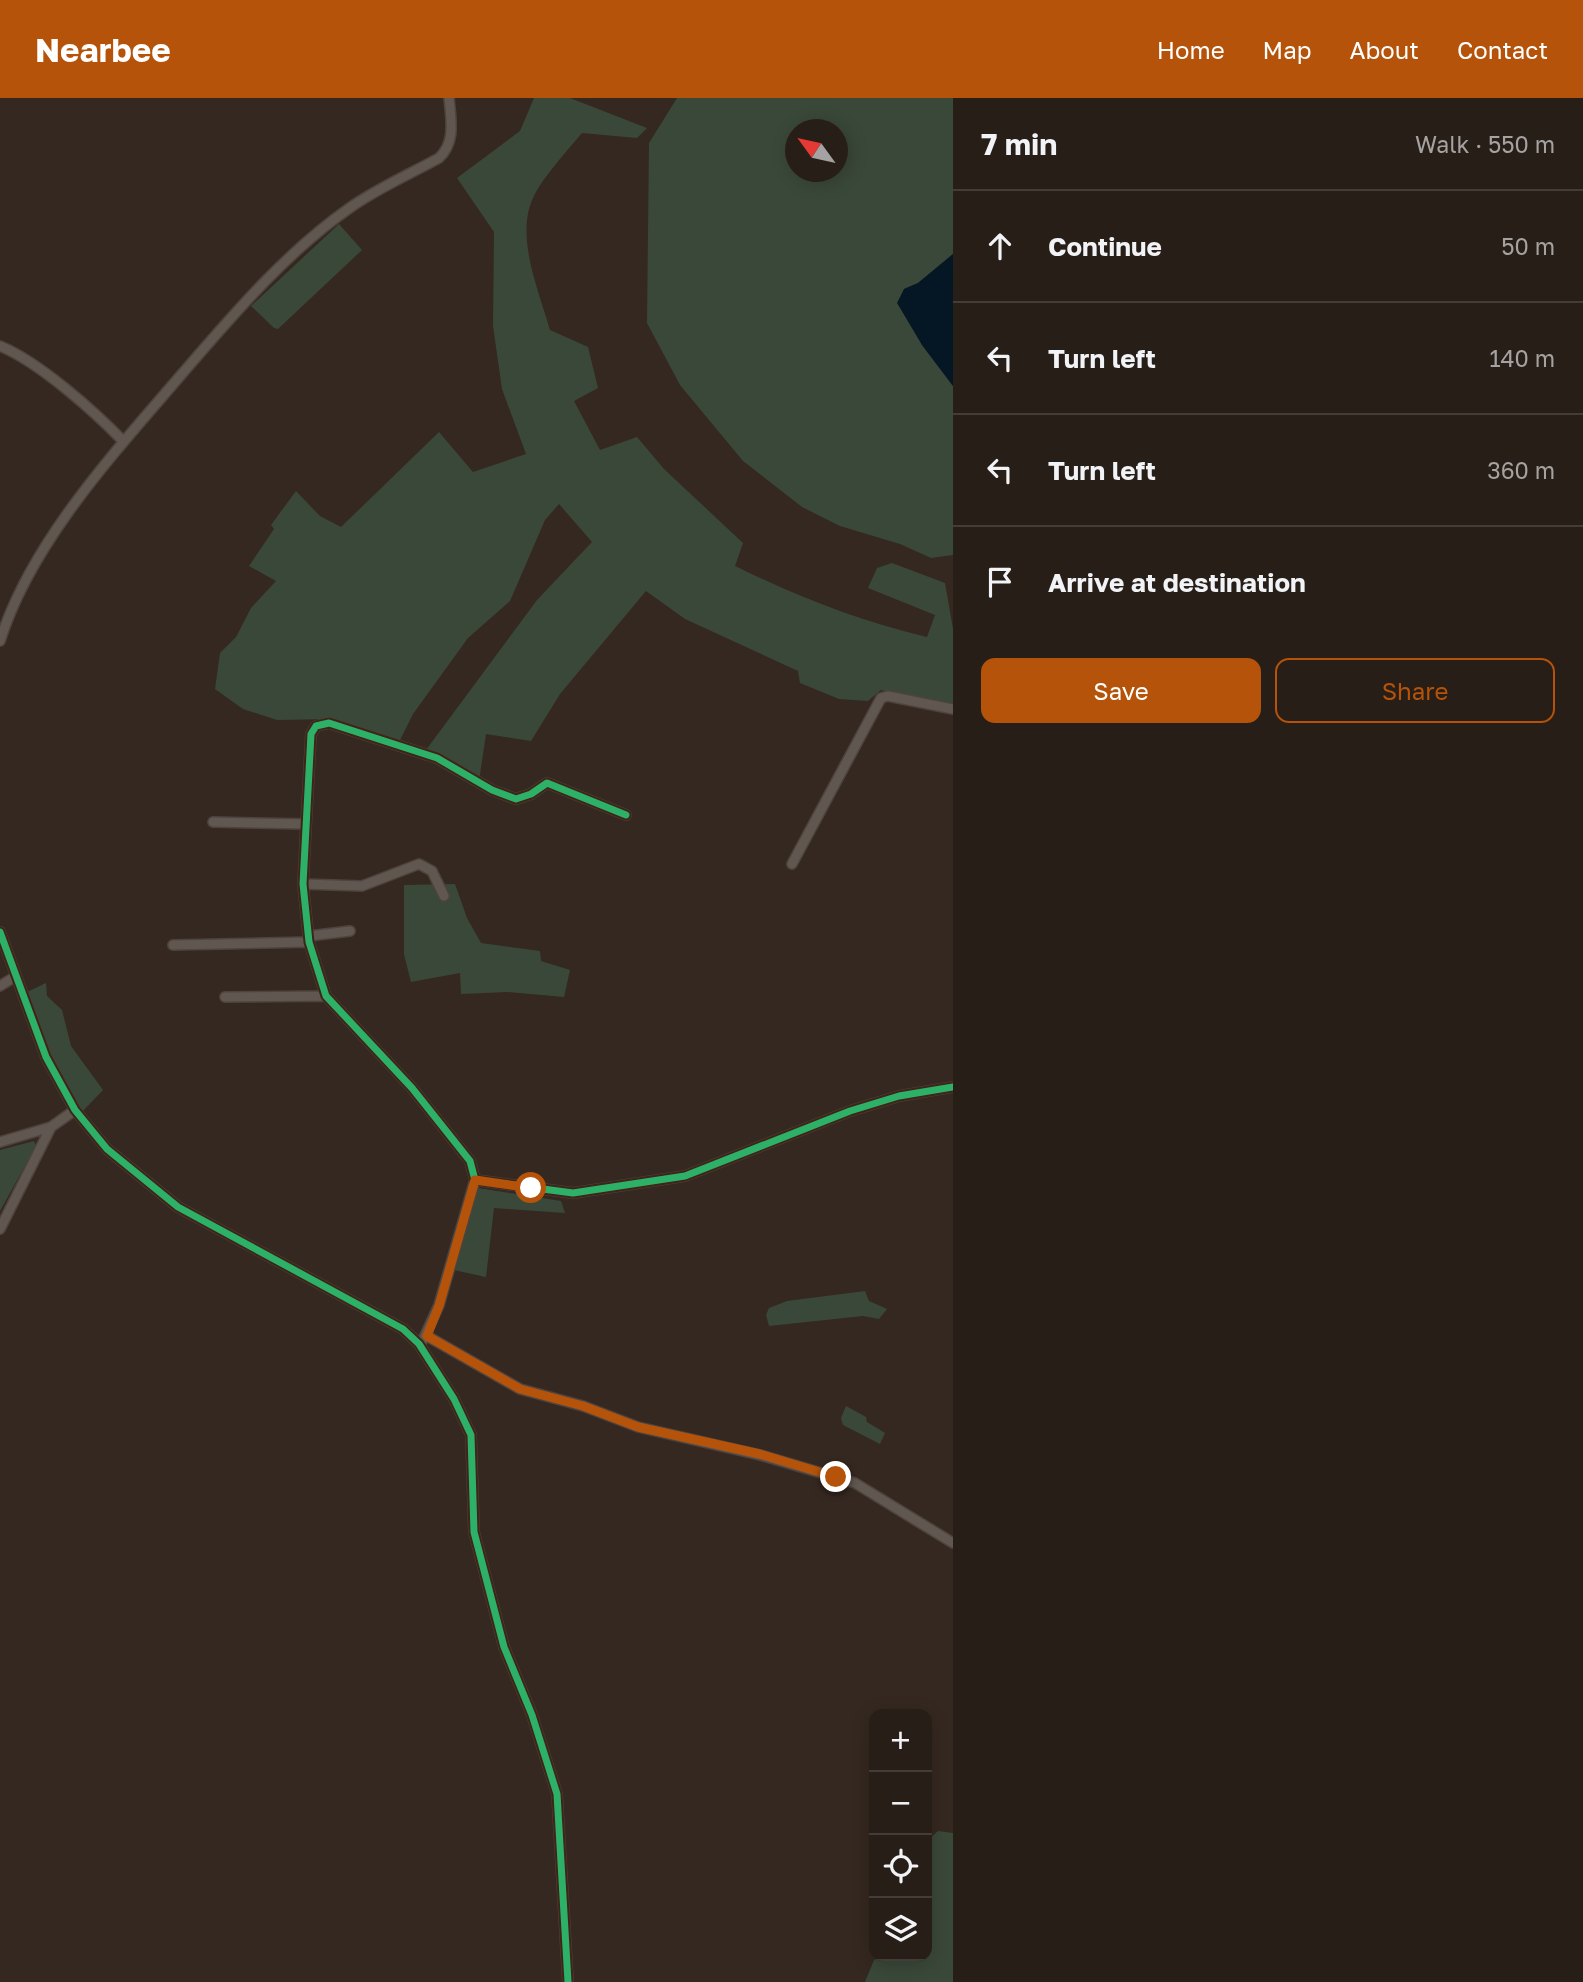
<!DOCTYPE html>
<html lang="en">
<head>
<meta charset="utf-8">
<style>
  body { margin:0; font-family:"Golos Text",sans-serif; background:#342b25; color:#f1f3f6 }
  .controls { position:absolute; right:21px; bottom:21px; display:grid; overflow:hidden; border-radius:14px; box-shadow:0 4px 18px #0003 }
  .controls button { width:63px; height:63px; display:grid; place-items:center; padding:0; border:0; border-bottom:2px solid #443c37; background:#281e18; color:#f1f3f6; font:35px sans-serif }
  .compass { position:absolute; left:785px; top:21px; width:63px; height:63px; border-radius:50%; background:#281e18; box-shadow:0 4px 18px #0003; rotate:303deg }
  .stop { position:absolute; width:21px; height:21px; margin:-16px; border:5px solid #b45309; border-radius:50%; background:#fff }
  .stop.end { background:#b45309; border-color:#fff; box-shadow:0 2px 7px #0008 }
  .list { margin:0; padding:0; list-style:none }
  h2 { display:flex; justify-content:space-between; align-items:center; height:91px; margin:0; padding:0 28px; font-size:30px }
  h2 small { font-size:23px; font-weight:400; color:#a5a2a2 }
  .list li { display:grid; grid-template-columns:46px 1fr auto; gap:21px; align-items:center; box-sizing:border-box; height:112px; padding:0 28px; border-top:2px solid #443c37 }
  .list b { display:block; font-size:26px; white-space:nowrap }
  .list em { font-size:23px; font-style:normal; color:#a5a2a2 }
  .actions { display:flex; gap:14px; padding:21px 28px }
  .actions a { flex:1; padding:16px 0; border:2px solid #b45309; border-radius:14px; text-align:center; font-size:24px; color:#b45309 }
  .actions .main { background:#b45309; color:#fff }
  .icon { flex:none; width:38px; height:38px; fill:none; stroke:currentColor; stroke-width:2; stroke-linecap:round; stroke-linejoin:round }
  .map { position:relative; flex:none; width:953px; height:1884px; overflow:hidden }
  header { display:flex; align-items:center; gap:42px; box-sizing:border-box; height:98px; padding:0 35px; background:#b45309; color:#fff }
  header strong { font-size:33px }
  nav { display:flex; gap:38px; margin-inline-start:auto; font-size:24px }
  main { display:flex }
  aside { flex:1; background:#281e18 }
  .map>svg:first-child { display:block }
  .green { fill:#3a4839; fill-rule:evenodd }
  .water { fill:#051725 }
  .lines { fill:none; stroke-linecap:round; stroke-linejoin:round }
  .street-casing { stroke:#4f433d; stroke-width:12 }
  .street { stroke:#615751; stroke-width:9 }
  .cycleway-casing { stroke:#3e2517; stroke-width:11 }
  .cycleway { stroke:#2db169; stroke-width:7 }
  .route { stroke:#b45309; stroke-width:9 }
</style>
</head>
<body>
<header>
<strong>Nearbee</strong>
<nav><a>Home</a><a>Map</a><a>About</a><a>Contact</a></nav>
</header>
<main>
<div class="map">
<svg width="953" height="1884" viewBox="0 0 953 1884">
  <rect width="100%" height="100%" fill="#352820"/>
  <path class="green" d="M534,0H570L647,30L637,40L582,35C568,52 542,80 533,100C515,139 539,193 550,232L588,249L598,290L574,303L600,352L637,339L664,371L743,445L735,468C797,498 859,523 927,539L935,517L868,490L877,470L892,465L945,485L953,531V608L881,592L868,603L839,601L800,585L798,573L685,521L646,493L560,596L531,643L486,636L479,683L426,652L537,502L592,444L559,406L545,422L510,503L468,540L413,616L399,644L331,621L277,622L243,611L215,591L220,555L236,539L251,510L276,483L249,468L274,431L271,427L296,393L320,418L341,429L439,334L473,374L526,356L502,291L493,228L494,134L457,80L520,33Z
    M677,0H953V156L918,185L904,191L922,247L953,288V457L931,460L900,446L840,428L802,409L743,363L680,287L647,225L649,45ZM796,32H838V74H796Z
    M339,126L362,152L278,231L274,230L251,208Z
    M455,786L467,820L481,845L540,853L541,863L570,872L564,899L507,894L461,896L460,875L411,884L404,856V787Z
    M46,885L47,898L62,912L71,948L103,992L82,1014L51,957L27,894Z
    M34,1043L36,1048L0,1113V1052Z
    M478,1090L561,1103L565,1115L494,1110L486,1179L449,1171Z
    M865,1193L869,1203L887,1211L879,1221L863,1218L769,1228L766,1217L769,1210L787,1203Z
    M846,1308L866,1319L867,1324L885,1335L880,1346L843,1327L841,1320Z
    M938,1733L953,1735V1884H865L874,1862L880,1858H927V1827L932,1823L927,1812V1743Z"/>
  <path class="water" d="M953,156V288L922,247L897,205L904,191L918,185Z"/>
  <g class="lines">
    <g class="street-casing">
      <path id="street" d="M0,248C39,264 94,313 123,343
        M0,543C31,444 115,354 181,277C232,218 286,154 351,109C378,90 410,76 439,60C456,44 451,22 449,0
        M626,717L547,685L531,696L516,701L492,692L437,660L329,625L316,628L311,636L303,786L309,844L326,898L412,990L470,1063L475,1082L573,1095L685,1078L850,1013L899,998L953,989
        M213,724L305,726
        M792,766L881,600L888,598L953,611
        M303,786L362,788L419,766L432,773L444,798
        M0,834L46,959L75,1012L107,1051L178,1109L403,1231L419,1246L454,1301L471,1337L474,1434L504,1549L532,1617L557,1696L568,1884
        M309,838L350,833
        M173,847L309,844
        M0,888L16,878
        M225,899L326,898
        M0,1044L51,1029L75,1012
        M0,1131L51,1029
        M427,1238L520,1291L583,1308L638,1329L760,1357L855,1385L953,1445
        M423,1242L439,1207L475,1082"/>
    </g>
    <use href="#street" class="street"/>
    <g class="cycleway-casing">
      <path id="cycleway" d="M626,717L547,685L531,696L516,701L492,692L437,660L329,625L316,628L311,636L303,786L309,844L326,898L412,990L470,1063L475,1082L573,1095L685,1078L850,1013L899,998L953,989
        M0,834L46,959L75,1012L107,1051L178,1109L403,1231L419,1246L454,1301L471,1337L474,1434L504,1549L532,1617L557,1696L568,1884"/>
    </g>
    <use href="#cycleway" class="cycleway"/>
  </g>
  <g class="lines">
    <path class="route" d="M531,1090L475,1082L439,1208L427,1238L520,1291L583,1308L638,1329L760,1356L836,1379"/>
  </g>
</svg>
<div class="controls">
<button>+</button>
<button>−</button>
<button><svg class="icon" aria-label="locate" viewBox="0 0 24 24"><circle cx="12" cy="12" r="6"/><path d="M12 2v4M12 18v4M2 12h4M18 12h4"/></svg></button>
<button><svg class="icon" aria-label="layers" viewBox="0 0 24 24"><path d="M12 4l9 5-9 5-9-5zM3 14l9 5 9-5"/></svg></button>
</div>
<svg class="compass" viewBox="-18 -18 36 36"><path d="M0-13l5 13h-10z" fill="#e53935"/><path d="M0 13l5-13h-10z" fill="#a5a2a2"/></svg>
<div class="stop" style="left:531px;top:1090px"></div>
<div class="stop end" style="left:836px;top:1379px"></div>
</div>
<aside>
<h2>7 min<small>Walk · 550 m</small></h2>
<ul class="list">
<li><svg class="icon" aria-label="ahead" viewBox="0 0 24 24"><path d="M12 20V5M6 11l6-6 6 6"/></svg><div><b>Continue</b></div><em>50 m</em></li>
<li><svg class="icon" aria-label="left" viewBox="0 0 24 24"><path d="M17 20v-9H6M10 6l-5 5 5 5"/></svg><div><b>Turn left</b></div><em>140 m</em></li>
<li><svg class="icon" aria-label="left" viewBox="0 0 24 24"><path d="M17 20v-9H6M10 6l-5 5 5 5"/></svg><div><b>Turn left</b></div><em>360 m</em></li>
<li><svg class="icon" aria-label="arrive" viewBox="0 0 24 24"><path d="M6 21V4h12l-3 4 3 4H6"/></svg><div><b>Arrive at destination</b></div></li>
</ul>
<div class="actions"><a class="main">Save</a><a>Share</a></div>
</aside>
</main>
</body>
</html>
